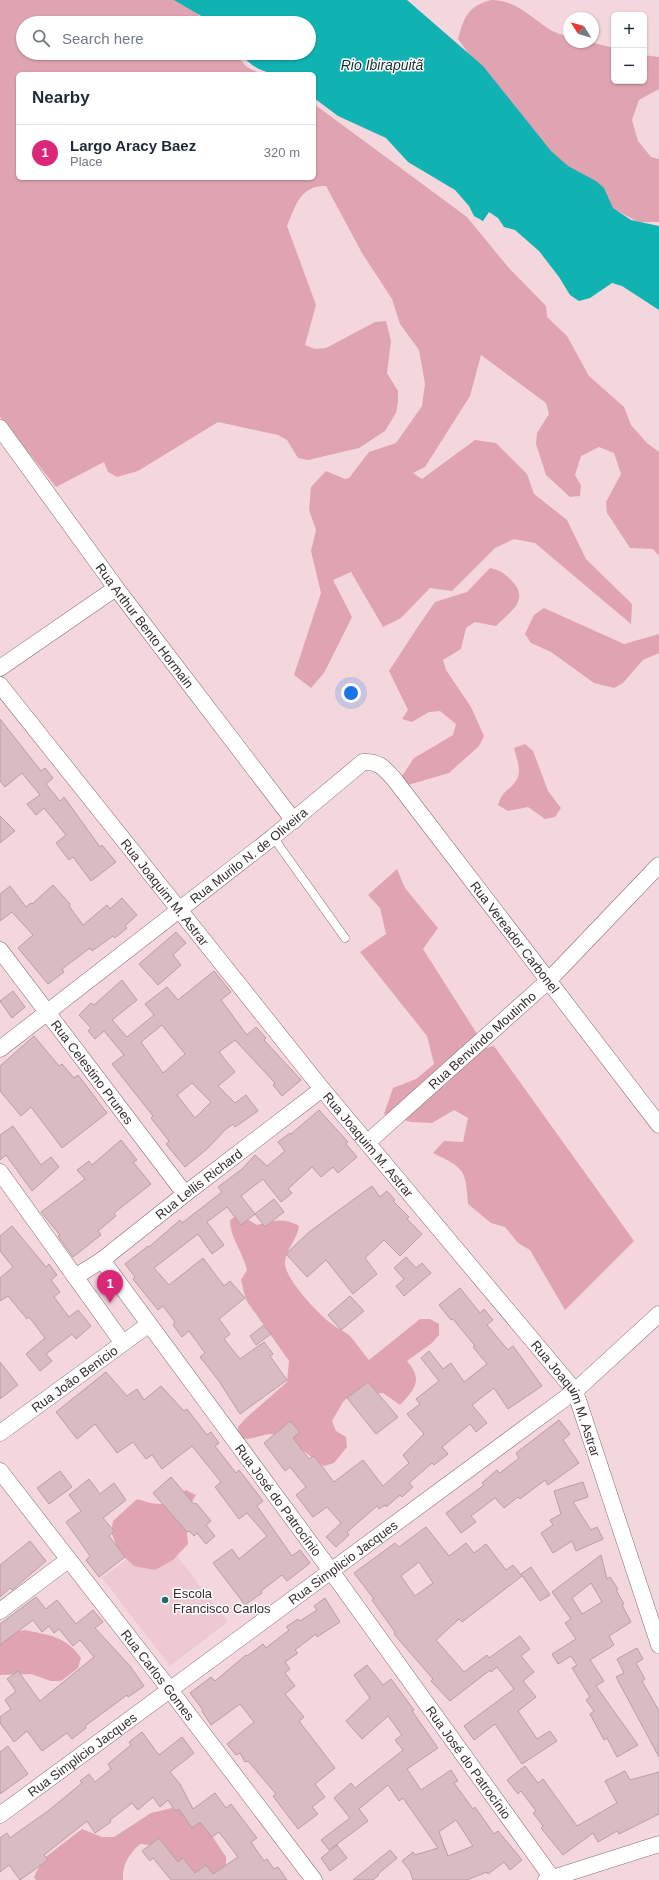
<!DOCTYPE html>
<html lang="en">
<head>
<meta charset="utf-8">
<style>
  body { margin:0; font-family:Arial,sans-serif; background:#f2f2f3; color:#1f2937 }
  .controls { position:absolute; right:12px; top:12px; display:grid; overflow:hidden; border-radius:6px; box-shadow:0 1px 3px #0004 }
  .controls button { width:36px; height:36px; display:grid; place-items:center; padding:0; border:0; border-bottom:1px solid #e0e1e3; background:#fff; color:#1f2937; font:20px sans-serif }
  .compass { position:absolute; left:563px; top:12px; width:36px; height:36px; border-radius:50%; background:#fff; box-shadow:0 1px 3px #0004; rotate:307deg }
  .you { position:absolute; left:351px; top:693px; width:14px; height:14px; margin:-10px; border:3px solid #fff; border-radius:50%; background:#1a73e8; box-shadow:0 0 0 6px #1a73e833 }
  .badge { display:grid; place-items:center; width:26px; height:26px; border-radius:50%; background:#db2777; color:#fff; font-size:13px; font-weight:700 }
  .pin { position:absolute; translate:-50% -33px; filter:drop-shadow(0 1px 2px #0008) }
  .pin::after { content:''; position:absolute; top:21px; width:14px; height:12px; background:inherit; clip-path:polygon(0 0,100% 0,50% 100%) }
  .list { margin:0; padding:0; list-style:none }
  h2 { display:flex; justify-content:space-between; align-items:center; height:52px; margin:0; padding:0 16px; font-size:17px }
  h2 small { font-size:13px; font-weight:400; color:#747a83 }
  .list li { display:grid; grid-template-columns:26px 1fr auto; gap:12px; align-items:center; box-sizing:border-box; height:56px; padding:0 16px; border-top:1px solid #e0e1e3 }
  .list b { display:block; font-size:15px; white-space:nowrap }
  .list p { margin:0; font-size:13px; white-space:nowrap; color:#747a83 }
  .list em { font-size:13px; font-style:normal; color:#747a83 }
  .icon { flex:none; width:22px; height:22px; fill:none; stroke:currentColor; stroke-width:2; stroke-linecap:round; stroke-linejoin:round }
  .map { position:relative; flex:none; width:659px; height:1880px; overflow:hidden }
  .search { position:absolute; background:#fff; box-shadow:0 1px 3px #0004; left:16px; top:16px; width:300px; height:44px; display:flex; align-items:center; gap:10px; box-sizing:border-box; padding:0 14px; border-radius:22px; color:#747a83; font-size:15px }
  .panel { position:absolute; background:#fff; box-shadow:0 1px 3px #0004; left:16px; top:72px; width:300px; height:108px; border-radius:6px }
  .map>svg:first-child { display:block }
  .built { fill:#eec9d1 }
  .green { fill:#e0a3b2 }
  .water { fill:#11b2b2 }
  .building { fill:#d8bcc2; stroke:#ba9ea4; fill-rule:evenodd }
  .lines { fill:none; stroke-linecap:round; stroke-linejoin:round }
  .lane-casing { stroke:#876d73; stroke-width:9 }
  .street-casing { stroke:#876d73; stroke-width:17 }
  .lane { stroke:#fff; stroke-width:8 }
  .street { stroke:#fff; stroke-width:16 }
  .poi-dot { fill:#1f6b6b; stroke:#fff; stroke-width:1.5 }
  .labels { text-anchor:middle; stroke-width:3; stroke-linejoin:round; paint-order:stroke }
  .street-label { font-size:13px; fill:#372c2f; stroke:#fff }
  .poi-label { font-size:13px; fill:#372c2f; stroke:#fff; text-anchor:start }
  .water-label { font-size:14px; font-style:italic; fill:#182f2f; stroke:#fff }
</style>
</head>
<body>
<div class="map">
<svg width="659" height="1880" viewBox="0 0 659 1880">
  <rect width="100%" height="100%" fill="#f4d7dd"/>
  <path class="built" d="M160,1534L228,1622L170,1666L102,1578Z"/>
  <path class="green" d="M0,0H184L206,23H23V53H234L247,67L261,74H18V178H314V104L467,217L508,267L546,306L547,317L567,336L589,376L624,407L631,425L647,443L659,452V556L653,549L630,548L607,513L606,502L621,474L614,453L599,447L581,456L575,475L581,485L580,496L570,497L546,475L536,444L537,433L549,414L546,403L481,355L470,396L425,467L413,473L422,479L475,440L496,443L527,474L534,494L567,520L586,559L632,604L631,624L535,543L514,539L495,548L452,591L430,588L401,618L383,627L351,572L333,580L352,617L324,673L311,688L294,675L321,593L311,551L316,530L309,510L311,487L326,471L345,479L349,478L369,452L396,443L422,406L425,384L419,350L400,324L392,299L362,253L326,186C300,185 295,207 287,226L316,305L305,345L315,349L326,348L375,322L386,321L391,341L387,373L398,391V402L396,413L385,431L359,448L308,460L298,458L287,440L278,435L218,422L138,471L117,477L108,472L104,462L56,487L0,417Z
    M491,0C516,0 529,16 549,29C554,33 562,34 569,37V42H590L614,48V81H644V55L659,57V89L639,100L632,120L638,141L651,157L659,159V222H638L601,202L509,109L458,39C464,17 468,6 491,0Z
    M490,568C500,570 504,573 511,580C531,600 510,612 496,626L475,622L466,628L461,649L443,660L446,670L471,707L484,736L479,746L449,773L408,785L402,776L414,758L453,735L456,724L440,711L429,712L412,722L402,719L408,710L389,671L419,625L435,602L467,592Z
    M544,608L624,644L659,634V653L643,660L623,683L614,688L594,683L551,652L531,643L525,634L534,615Z
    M525,744L533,751L548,791L561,808L555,817L545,819L528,807L508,811L498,805C503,789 510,791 517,779C522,770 516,757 514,748Z
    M397,869L405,888L438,928L423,949L486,1048L494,1046L634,1241L565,1310L530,1250L518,1243L505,1227L491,1223L468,1204C466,1169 464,1168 433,1153L444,1141L463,1142L468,1118L454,1110L432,1123L411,1122L384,1114L393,1088L416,1079L434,1064L427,1036L360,952L386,934L380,908L368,895Z
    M239,1214L257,1225C274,1221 283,1217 299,1226C297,1240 286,1249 285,1262C283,1277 320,1316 332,1324C337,1329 345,1331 350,1336C357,1344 362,1352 369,1360L420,1319H430L439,1324V1335L432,1343L407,1361C424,1380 414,1390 400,1405L383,1393L350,1395L343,1402L332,1421L336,1431L346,1437L347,1447L334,1463L324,1466C312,1458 284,1433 270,1434C258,1435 253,1441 239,1438L238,1427L245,1419L287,1382L289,1361L246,1300L241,1280L247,1270C243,1252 230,1238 230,1220Z
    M186,1490L196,1495L185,1513L188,1544L173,1560L155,1570L134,1566L119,1552L111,1532L113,1521L137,1499C163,1507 164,1506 186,1490Z
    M25,1630C48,1635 66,1636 81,1658L78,1668L61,1681H51L31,1674L0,1675V1645L13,1632Z
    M172,1808L193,1815L208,1830L226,1857V1867L212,1880L181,1873L151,1845L140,1844C129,1854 122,1865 123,1880H36L34,1877L43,1859L82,1829L102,1837H114L151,1813Z"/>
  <path class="water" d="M174,0H407L483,66L551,151L568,166L596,181L604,188L613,208L631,220L659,226V310L622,286L612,283L590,298L579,301L570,295L559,277L539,251L515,230L504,227L498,218L489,212L483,221L474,216L469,206L455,190L408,162L386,138L338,116L314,98V74C283,74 262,80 240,53H309V23H213Z"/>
  <path class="building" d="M0,719L41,771L45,768L53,778L46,784L60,801L64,797L100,847L102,845L116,862L91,881L73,857L69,860L56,843L66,835L44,808L36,815L27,804L40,795L22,773L5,787L0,781Z
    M0,816L15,831L0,843Z
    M53,885L70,904L69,906L83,925L107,905L110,909L122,898L137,915L125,926L127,928L115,938L113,936L92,951L90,948L62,969L64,972L48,984L18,948L33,935L12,912L0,921V894L10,886L26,907L31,903L32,904Z
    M176,932L186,943L173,955L181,965L158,985L139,964Z
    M214,971L231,992L221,1000L247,1035L256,1027L266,1038L264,1040L301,1080L282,1096L273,1085L275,1083L235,1040L219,1052L235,1072L218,1086L235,1103L246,1095L258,1111L235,1127L233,1124L226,1129L207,1149L185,1167L166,1144L169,1141L151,1118L153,1116L112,1064L124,1055L104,1031L95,1039L88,1031L91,1028L79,1015L91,1003L94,1005L122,980L137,1000L112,1020L127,1037L154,1015L145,1004L167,987L178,1000ZM162,1025L185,1054L163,1073L141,1042ZM192,1083L211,1102L195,1118L177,1095Z
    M13,991L25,1007L12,1018L0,1001Z
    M34,1036L59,1066L62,1064L74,1078L78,1075L107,1113L62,1148L31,1107L21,1116L0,1091V1066Z
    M319,1110L348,1142L346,1144L357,1157L338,1173L333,1167L321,1177L312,1167L288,1189L292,1193L281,1202L263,1179L241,1196L255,1214L241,1225L227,1207L207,1222L224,1245L212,1254L198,1234L154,1268L169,1285L203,1258L224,1286L230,1281L245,1298L219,1319L230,1334L224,1339L240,1359L264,1342L273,1354L270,1356L287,1380L240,1414L219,1381L200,1357L205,1353L189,1331L182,1337L173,1325L175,1322L163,1306L158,1310L133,1279L135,1277L125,1264L148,1246L149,1247L180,1220L182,1223L222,1192L218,1187L242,1169L255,1155L267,1166L285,1151L278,1142L290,1133L291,1134Z
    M13,1126L41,1165L51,1157L59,1167L32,1191L6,1155L0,1160V1135Z
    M121,1140L137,1160L133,1162L151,1184L114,1213L116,1216L98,1231L101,1235L73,1257L58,1236L60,1235L41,1212L85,1179L77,1170L89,1161L92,1165Z
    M372,1186L380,1197L387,1191L395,1200L393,1201L409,1217L407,1219L422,1234L400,1256L384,1240L365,1258L377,1274L353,1294L326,1260L307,1277L286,1254L309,1232Z
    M274,1199L284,1212L265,1227L255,1214Z
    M12,1226L46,1267L49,1264L57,1275L51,1280L60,1292L54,1297L69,1317L78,1310L91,1326L76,1339L72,1334L46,1354L52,1361L40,1371L26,1354L45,1338L29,1317L27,1319L8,1296L0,1301V1278L13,1267L0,1251V1236Z
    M406,1257L416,1268L422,1263L431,1273L404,1296L396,1286L404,1279L394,1268Z
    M460,1288L480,1313L484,1309L493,1320L487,1325L508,1350L513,1346L542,1386L508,1409L494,1388L472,1405L487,1423L476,1432L470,1424L442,1447L448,1454L434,1465L432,1463L409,1483L413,1487L402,1497L400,1495L386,1507L385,1505L379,1509L377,1506L347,1532L349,1535L336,1547L326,1537L341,1523L327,1507L313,1517L296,1495L306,1487L290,1467L285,1471L264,1443L290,1421L300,1432L293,1438L309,1459L314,1456L334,1482L363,1460L383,1486L409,1463L403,1455L424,1434L407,1414L420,1404L416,1399L439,1381L421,1358L429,1351L443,1369L451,1363L464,1382L487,1364L473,1347L475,1346L453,1319L451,1320L439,1305Z
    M350,1296L364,1311L341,1330L328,1315Z
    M264,1325L271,1334L256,1345L250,1336Z
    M0,1362L18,1385L0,1399Z
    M106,1372L127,1396L137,1389L144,1400L161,1386L184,1411L187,1409L207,1435L211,1432L219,1443L215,1446L236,1473L239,1470L263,1501L257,1506L292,1556L300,1550L310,1563L287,1581L282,1575L261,1591L262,1593L245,1605L213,1563L232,1549L239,1559L267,1536L247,1513L239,1519L215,1487L221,1482L192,1446L162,1469L152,1455L146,1459L133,1442L117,1453L95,1424L77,1439L56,1412Z
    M368,1382L398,1417L376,1434L347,1398Z
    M559,1420L570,1434L563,1440L579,1463L548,1485L545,1480L520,1499L518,1497L504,1508L495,1498L471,1516L476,1522L461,1533L446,1513L484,1485L482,1483L497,1470L500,1473L519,1458L516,1453Z
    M60,1471L72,1487L49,1504L37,1488Z
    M171,1477L194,1504L196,1503L211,1521L206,1525L215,1536L206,1544L197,1533L194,1536L189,1531L187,1532L153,1493Z
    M89,1479L100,1494L114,1483L126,1500L103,1518L114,1531L109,1536L125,1557L99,1577L86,1560L90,1556L66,1522L81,1511L69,1495Z
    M583,1482L588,1497L573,1502L591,1530L597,1527L603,1539L576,1551L572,1541L553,1553L541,1533L553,1525L550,1520L561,1514L554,1491Z
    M426,1527L449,1556L466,1543L474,1553L486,1544L506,1570L513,1565L522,1576L462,1622L459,1619L436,1640L464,1672L487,1655L489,1658L520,1636L530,1649L521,1656L534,1672L523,1681L536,1697L518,1711L537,1739L550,1731L557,1741L522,1764L495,1724L474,1740L464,1726L514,1689L497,1667L491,1672L490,1670L450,1701L431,1681L433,1679L394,1634L395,1632L372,1600L374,1599L354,1573L395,1543L399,1547ZM419,1562L433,1583L415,1596L401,1576Z
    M30,1541L46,1561L12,1590L10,1588L0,1597V1565Z
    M601,1555L607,1579L610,1577L618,1589L616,1590L624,1604L622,1605L631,1622L609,1636L614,1645L590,1660L604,1681L596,1686L638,1745L617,1757L607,1738L604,1740L590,1714L594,1711L586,1700L590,1697L572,1668L577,1665L571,1656L558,1664L552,1654L576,1639L565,1623L571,1619L552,1592ZM591,1583L602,1602L582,1614L572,1598Z
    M531,1567L550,1595L540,1601L521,1574Z
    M36,1597L46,1609L57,1600L76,1624L93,1610L103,1622L95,1628L130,1666L144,1686L128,1697L127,1695L85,1726L86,1728L72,1739L67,1733L42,1751L27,1731L14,1742L0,1723V1717L11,1709L5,1700L16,1691L7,1679L18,1671L40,1701L94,1657L80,1640L73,1646L59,1629L54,1633L49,1626L42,1632L33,1620L0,1645V1624Z
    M325,1598L340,1622L317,1637L316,1634L295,1650L298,1653L285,1662L290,1669L285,1673L295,1686L285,1694L304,1717L299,1721L335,1768L315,1784L325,1797L312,1807L318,1814L298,1829L273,1796L276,1794L248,1761L245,1762L240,1753L236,1755L227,1744L254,1722L240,1704L211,1725L202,1711L203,1710L190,1693L211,1677L215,1681L246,1655L247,1656L263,1644L266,1648L289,1630L286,1627L298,1619L300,1621L317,1610L314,1606Z
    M637,1648L643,1659L636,1663L645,1679L642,1681L659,1711V1757L616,1677L624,1673L617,1659Z
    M367,1665L383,1685L391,1679L414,1710L412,1711L438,1748L407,1769L421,1790L451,1770L458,1781L454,1783L473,1809L475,1807L494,1834L498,1831L522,1860L510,1870L504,1862L488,1874L487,1872L467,1880H413L410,1871L402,1861L413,1852L415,1855L438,1848L403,1798L399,1801L388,1785L359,1809L368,1821L329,1850L321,1840L350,1818L334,1798L351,1783L355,1788L403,1750L395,1740L402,1735L388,1716L362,1739L346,1721L370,1698L354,1675ZM456,1820L473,1846L448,1856L439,1832Z
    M142,1732L159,1755L182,1737L194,1753L170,1772L180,1784L193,1809L215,1793L226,1808L231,1804L257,1838L251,1842L264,1861L267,1859L274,1869L278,1867L287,1880H171L153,1858L150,1861L142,1851L159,1838L178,1862L183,1858L195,1873L206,1865L213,1874L238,1857L219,1832L212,1837L200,1822L192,1828L179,1809L175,1811L168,1800L160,1807L153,1797L138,1810L132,1803L110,1820L111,1822L95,1833L87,1821L44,1855L48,1860L20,1880L9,1865L0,1872V1838L7,1833L10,1838L21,1830L48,1811L82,1783L80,1781L89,1774L95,1782L111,1769L108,1764L131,1745L129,1742Z
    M8,1746L28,1774L0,1794V1752Z
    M525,1766L538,1783L543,1779L577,1826L617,1803L605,1781L625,1771L630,1780L659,1772V1814L619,1834L617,1831L598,1842L593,1833L563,1855L541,1828L543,1826L533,1813L536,1811L521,1791L518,1794L507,1780Z
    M337,1845L347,1858L330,1871L321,1858Z
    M390,1850L397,1858L378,1874L379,1875L373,1880H353Z"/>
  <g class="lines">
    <g class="lane-casing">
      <path id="lane" d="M273,837L345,938"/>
    </g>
    <g class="street-casing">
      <g id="street">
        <path id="s1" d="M0,428L116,588L294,821"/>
        <path d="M0,668L116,588"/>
        <path id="s2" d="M0,685L322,1089L575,1391L659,1645"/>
        <path id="s3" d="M0,950L185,1194"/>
        <path id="s4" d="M0,1049L273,837L363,762C379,761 384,768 394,779L659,1125"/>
        <path id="s5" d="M368,1142L548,981L659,865"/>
        <path d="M0,1172L122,1342"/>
        <path id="s6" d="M102,1260L331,1571L552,1878"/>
        <path id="s7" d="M75,1277L102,1260L185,1194L322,1089"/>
        <path id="s8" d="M0,1433L148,1325"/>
        <path id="s9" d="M0,1471L170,1690L314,1880"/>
        <path d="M0,1611L68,1560"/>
        <path id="s10" d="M0,1815L575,1391L659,1314"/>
        <path d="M546,1880L659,1844"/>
      </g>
    </g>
    <use href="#lane" class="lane"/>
    <use href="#street" class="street"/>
  </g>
  <circle class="poi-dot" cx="165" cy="1600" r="4"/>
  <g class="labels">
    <g class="street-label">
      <text dy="5" stroke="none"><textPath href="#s1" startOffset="245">Rua Arthur Bento Hormain</textPath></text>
      <text dy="5" stroke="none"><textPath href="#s4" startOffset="315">Rua Murilo N. de Oliveira</textPath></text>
      <text dy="5" stroke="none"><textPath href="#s2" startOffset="265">Rua Joaquim M. Astrar</textPath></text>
      <text dy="5" stroke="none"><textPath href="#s4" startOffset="699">Rua Vereador Carbonel</textPath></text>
      <text dy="5" stroke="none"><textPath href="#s5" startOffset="153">Rua Benvindo Moutinho</textPath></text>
      <text dy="5" stroke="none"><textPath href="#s3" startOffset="153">Rua Celestino Prunes</textPath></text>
      <text dy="5" stroke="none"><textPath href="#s2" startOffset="589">Rua Joaquim M. Astrar</textPath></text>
      <text dy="5" stroke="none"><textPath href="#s7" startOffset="155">Rua Lellis Richard</textPath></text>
      <text dy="5" stroke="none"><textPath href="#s8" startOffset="92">Rua João Benício</textPath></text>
      <text dy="5" stroke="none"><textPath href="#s2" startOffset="913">Rua Joaquim M. Astrar</textPath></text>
      <text dy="5" stroke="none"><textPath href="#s6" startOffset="298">Rua José do Patrocínio</textPath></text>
      <text dy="5" stroke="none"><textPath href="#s10" startOffset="426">Rua Simplicio Jacques</textPath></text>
      <text dy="5" stroke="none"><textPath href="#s9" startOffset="258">Rua Carlos Gomes</textPath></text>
      <text dy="5" stroke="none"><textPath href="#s10" startOffset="102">Rua Simplicio Jacques</textPath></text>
      <text dy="5" stroke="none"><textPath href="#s6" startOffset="622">Rua José do Patrocínio</textPath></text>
    </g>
    <g class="poi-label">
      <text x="173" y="1598">Escola<tspan x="173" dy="15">Francisco Carlos</tspan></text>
    </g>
    <g class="water-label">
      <text x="382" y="70">Rio Ibirapuitã</text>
    </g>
  </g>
</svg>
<div class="controls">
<button>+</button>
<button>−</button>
</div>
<svg class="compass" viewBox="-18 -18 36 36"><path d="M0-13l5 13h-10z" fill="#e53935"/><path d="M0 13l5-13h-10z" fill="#747a83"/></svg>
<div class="you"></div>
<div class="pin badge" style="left:110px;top:1303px">1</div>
<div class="search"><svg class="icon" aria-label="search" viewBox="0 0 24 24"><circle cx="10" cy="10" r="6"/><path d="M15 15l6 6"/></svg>Search here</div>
<section class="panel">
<h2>Nearby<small></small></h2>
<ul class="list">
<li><span class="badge">1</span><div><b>Largo Aracy Baez</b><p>Place</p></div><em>320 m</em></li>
</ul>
</section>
</div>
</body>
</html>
